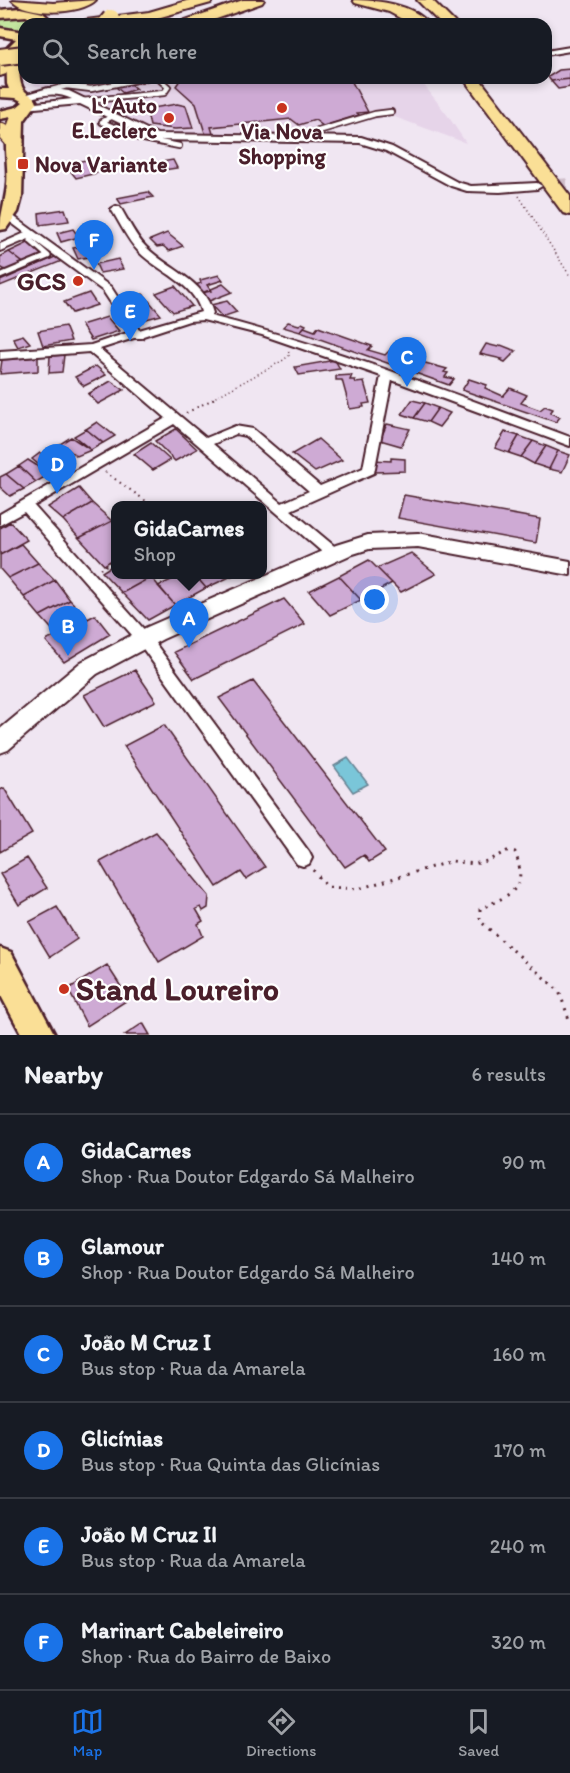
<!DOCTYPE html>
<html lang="en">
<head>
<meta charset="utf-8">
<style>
  body { margin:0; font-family:Itim,sans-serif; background:#20242c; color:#f1f3f6 }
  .you { position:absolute; left:375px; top:600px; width:21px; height:21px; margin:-15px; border:4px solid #fff; border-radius:50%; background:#1a73e8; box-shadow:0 0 0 9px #1a73e833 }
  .badge { display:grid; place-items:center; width:39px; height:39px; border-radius:50%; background:#1a73e8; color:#fff; font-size:20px; font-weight:700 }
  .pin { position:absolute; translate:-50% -50px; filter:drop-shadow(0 2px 3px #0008) }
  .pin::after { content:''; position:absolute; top:32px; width:21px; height:18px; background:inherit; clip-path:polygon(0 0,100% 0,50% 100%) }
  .popup { position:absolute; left:111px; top:501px; width:156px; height:78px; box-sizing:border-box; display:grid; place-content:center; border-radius:12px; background:#171b24; filter:drop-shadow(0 2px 4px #0005); font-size:20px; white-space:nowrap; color:#9ea1a6 }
  .popup b { font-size:22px; color:#f1f3f6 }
  .popup::after { content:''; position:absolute; left:50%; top:100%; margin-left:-12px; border:12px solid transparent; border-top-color:#171b24 }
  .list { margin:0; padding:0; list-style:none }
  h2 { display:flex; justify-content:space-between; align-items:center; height:78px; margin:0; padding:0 24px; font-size:26px }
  h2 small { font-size:20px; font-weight:400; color:#9ea1a6 }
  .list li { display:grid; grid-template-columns:39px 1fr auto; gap:18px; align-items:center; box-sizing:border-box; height:96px; padding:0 24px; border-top:2px solid #363941 }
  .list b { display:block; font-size:22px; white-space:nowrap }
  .list p { margin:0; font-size:20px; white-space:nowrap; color:#9ea1a6 }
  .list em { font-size:20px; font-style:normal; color:#9ea1a6 }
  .icon { flex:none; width:33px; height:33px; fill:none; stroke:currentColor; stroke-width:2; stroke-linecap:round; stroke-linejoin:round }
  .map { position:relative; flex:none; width:570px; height:1035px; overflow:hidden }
  .search { position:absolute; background:#171b24; box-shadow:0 3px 9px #0003; left:18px; right:18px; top:18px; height:66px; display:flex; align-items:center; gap:15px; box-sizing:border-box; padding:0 21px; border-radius:18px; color:#9ea1a6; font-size:22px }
  .sheet { height:654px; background:#171b24 }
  nav { display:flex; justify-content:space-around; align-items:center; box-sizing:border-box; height:84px; border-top:2px solid #363941; background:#171b24; font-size:16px; color:#9ea1a6 }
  nav a { display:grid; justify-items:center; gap:3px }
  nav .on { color:#1a73e8 }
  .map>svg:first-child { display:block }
  .built { fill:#e6d4e9 }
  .green { fill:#c3e59f; stroke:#868265; stroke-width:1.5 }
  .water { fill:#7ac6d9; stroke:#678393; stroke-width:1.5 }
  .building { fill:#ceaad4; stroke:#4a1f2b; stroke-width:1.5 }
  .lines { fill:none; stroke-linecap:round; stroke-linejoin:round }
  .street-tunnel { stroke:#cfbeca; stroke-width:10; stroke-dasharray:10 5; stroke-linecap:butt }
  .lane-far1-casing { stroke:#4a1f2b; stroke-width:8 }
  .lane-casing { stroke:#4a1f2b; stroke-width:9 }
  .street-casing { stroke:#4a1f2b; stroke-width:4 }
  .secondary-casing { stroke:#4a1f2b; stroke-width:4 }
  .primary-casing { stroke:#4a1f2b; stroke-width:5 }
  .highway-casing { stroke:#4a1f2b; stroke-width:4 }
  .path-far2 { stroke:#4a1f2b; stroke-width:1.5; stroke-dasharray:1 3; stroke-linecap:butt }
  .path-far1 { stroke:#4a1f2b; stroke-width:2; stroke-dasharray:1.5 4.5; stroke-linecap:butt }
  .path { stroke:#4a1f2b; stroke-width:3; stroke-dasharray:2 6; stroke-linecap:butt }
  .lane-far1 { stroke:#fff; stroke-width:4.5 }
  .lane { stroke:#fff; stroke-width:5 }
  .street { fill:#fff; fill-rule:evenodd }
  .secondary { fill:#fff; fill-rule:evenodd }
  .primary { fill:#fadf96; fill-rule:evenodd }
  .highway { fill:#fadf96; fill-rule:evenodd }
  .highway-bridge-casing { stroke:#4a1f2b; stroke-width:20; stroke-linecap:butt }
  .highway-bridge { stroke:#fadf96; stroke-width:16 }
  .poi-dot { fill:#c8321e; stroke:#fff; stroke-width:2 }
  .labels { text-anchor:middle; stroke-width:4.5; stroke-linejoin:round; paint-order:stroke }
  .far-poi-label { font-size:22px; font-weight:bold; fill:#4a1f2b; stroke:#fff; text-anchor:end }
  .poi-label { font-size:26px; font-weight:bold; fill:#4a1f2b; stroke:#fff; text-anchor:end }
  .near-poi-label { font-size:32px; font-weight:bold; fill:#4a1f2b; stroke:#fff; text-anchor:start }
</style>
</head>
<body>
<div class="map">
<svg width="570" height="1035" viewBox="0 0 570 1035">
  <rect width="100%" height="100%" fill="#f0e6f2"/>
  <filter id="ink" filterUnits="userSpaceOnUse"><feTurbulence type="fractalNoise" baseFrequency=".0167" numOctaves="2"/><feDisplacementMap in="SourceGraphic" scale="12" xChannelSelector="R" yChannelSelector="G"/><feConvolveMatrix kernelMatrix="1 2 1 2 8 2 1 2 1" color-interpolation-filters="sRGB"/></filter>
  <g filter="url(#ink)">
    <path class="built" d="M49,78H419L424,81V85L448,116L466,143L392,116L290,136L161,135L70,92L33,85Z"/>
    <path class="green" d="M26,15L45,24H24V34L0,29V17Z"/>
    <path class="water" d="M348,758L368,784L353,792L334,766Z"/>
    <path class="building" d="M570,69V79L551,81L548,77L559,70Z
      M123,78L136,89L123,93L106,79Z
      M202,78H347L352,82L368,112L357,113L359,115L323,126L315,120L299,125L291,119L211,127L214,137L206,136L196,104L176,86L180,80Z
      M570,79V87L558,89L551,81Z
      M177,104L186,106L193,128L175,129L150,126L146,109Z
      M86,160L97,173L76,178L65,164Z
      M173,160L177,168L157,171L154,163Z
      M148,192L153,197L121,204L117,198Z
      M65,209L69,221L40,225L39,213Z
      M73,229L79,237L61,242L57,233Z
      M167,233L183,246L169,251L163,246L157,247L150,240Z
      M28,243L43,256L26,265L9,252Z
      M93,244L98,255L78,259L73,248Z
      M9,252L26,265L7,271L0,267V257Z
      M55,257L62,261L0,286V281Z
      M118,259L123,269L100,273L96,264Z
      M219,275L223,280L207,285L211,291L202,293L195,285L201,283L200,280Z
      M223,284L232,292L209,301L202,293Z
      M175,286L192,306L173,312L156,293Z
      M89,293L97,305L72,313L64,302Z
      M143,294L161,315L143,320L128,299Z
      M227,301L237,312L222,317L211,305Z
      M107,317L119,331L91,340L81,325Z
      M288,322L299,325L302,323L306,325L300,332L283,327Z
      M65,326L71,341L43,346L38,331Z
      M304,327L315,331L318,327L372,346L368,350L385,355L394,346L402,349L394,358L403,361L407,358L447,369L444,372L448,373L445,377L454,379L449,385L300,332Z
      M23,335L30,343L18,347L13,338Z
      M486,344L498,347L501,345L516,351L505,362L500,360L502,359L480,354Z
      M64,355L62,372L49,373L50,356Z
      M38,357V371L0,374L2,360Z
      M335,360L340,369L299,375L295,367Z
      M96,366L106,375L84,386L75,377Z
      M352,375L350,380H355L356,383L364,382L370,403L363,404L364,407L350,409L342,380H336V376Z
      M469,379L487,385L485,388L503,396L510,388L527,395L521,403L540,410L545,406L553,409L550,413L560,417L556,422L462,390Z
      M111,381L124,390L98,404L88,394Z
      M412,400L425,403L414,418L402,414Z
      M425,403L438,408L428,422L414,418Z
      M438,408L450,413L439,427L428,422Z
      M97,422L115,436L103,443L86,429Z
      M387,424L410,429L401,446L380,440Z
      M86,429L103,443L91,450L74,436Z
      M176,429L197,449L175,461L155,441Z
      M505,432L519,436L509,453L495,448Z
      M519,436L533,441L521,457L509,453Z
      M71,437L91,450L77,456L60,444Z
      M318,439L342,460L315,472L292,454Z
      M533,441L546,446L534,464L521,457Z
      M151,443L170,460L153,470L134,454Z
      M546,446L558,451L549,469L534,464Z
      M52,448L72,458L63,465L45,452Z
      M558,451L570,455L562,472L549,469Z
      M40,453L60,466L50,474L32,459Z
      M391,458L405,459V471L375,472L373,460L391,461Z
      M28,460L50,474L36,482L19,466Z
      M19,466L36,482L24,489L6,474Z
      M6,474L24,489L10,496L0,487V477Z
      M79,488L92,503L63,520L48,507Z
      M404,495L540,519L536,543L398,518Z
      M92,503L112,521L79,538L63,520Z
      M112,521L116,525V557L104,565L79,538Z
      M10,522L27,540L0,555V528Z
      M21,544L38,563L8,578L0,569V555Z
      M411,553L436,574L401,592L377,568Z
      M369,560L392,583L361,600L339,576Z
      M38,563L55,580L24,597L8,578Z
      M116,563V574H148L151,577L122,593L102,572Z
      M184,574H194L206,588L175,605L158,586Z
      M194,574H236L206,588Z
      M339,576L361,600L330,615L309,591Z
      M151,577L175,605L148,620L122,593Z
      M55,580L70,600L40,616L24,597Z
      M284,599L305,624L194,679L174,652Z
      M70,600L87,618L58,636L40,616Z
      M95,615L110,634L64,662L46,641Z
      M135,670L156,701L104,727L84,695Z
      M253,681L385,852L369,862L364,855L345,867L219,698Z
      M164,725L265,867L246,879L241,872L217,887L124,746Z
      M4,788L32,834L0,852V790Z
      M156,832L209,896L208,908L203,911L201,907L196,909L203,921L198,924L203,936L159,962L100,862Z
      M27,858L47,888L19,905L0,874Z
      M57,907L77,939L50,957L29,922Z
      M107,965L129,999L87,1026L68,989Z
      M143,1023L150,1035H125Z"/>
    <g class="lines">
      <path class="street-tunnel" d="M542,185L570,183"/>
      <g class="lane-far1-casing">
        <path id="lane-far1" d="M67,86L91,89L146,78
          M48,91L96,78
          M82,101L164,93L168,87L158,78
          M111,117L102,122L139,138L179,146
          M295,138L375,114L391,112"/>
      </g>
      <g class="lane-casing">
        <path id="lane" d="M0,276L48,256L31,241V234"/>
      </g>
      <g class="street-casing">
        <path id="street" d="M570,47V51L546,55V51Z
          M48,88L69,91L157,134L361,137L392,147L457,182L471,186L537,183L542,186L537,189L500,192L467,191L451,186L386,151L360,143L155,140L80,104L24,109V105L27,104L72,99C56,91 42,95 25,99L21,96Z
          M116,206L120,207C128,220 135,236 146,247C168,269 204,280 213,313L211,316C333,347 452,393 570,437V446L392,380L374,473L291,510L339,550L341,554L339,558H329L174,424L34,506L149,635L309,852L312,858L309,864L303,866L297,864L139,643L24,512L0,525V514L166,418L89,352L0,359V351L91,345L130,332L103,291L31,238L0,251V244L25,233L5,218L4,216L9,213L111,287L139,330L201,312C194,283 159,272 139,252C127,240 120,223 111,209ZM203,320L262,335L381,376L363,468L320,486L253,429L235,426L206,438L100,349L134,338H142L143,336L189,321ZM236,434L245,436L309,491L282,503L213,444Z"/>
      </g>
      <g class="secondary-casing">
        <path id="secondary" d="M418,533L570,561V575L418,547L369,549L350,555L163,639L97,674L8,750L0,753V729L81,662L147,627L336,545L368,535Z"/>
      </g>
      <g class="primary-casing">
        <path id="primary" d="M20,8L43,13L55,24H41L26,16L0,18V10Z
          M0,28L24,32V46L20,50C20,61 17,81 24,90C29,96 35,95 37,103L24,121L22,197L18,212L6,229L0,230C0,214 6,200 7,184C9,163 1,137 11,117L0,119V111L17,107L23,102L16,98L0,97V89H9L7,84L6,49L16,39L0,36Z
          M0,948L11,952L55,1035H22L0,994Z"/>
      </g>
      <g class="highway-casing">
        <path id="highway" d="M12,0L53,3L96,0C82,15 26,16 12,0Z
          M190,0H213L211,3L150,20L121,24H79L86,20L149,12Z
          M243,0H264L262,3L202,24H181L183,21Z
          M353,0C377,0 413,4 429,24H411L389,12L355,3Z
          M417,0H432L456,24H441Z
          M4,59L12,64L6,74L0,76V60Z
          M463,78H479L570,196V215L563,213Z
          M0,123C10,125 18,136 24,144L21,148H9L0,138Z"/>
      </g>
      <path class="path-far2" d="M519,196L570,276
        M212,399L282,361L290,355L288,351"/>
      <path class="path-far1" d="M186,413L215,398
        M105,472L153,506
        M100,569L116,560"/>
      <path class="path" d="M313,870L327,887L358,889L452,861L474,864L487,861L507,851L515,852C530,891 508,895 480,909V921L559,991L570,1022"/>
      <use href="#lane-far1" class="lane-far1"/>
      <use href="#lane" class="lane"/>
      <use href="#street" class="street"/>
      <use href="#secondary" class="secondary"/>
      <use href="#primary" class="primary"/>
      <use href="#highway" class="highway"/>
      <g class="highway-bridge-casing">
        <path id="highway-bridge" d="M106,24L111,18
          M0,57L24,54"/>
      </g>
      <use href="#highway-bridge" class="highway-bridge"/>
    </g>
  </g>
  <g class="poi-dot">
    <circle cx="282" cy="108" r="6"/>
    <circle cx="169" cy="118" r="6"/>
    <rect x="17" y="158" width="12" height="12" rx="3"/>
    <circle cx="78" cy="281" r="6"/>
    <circle cx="64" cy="989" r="6"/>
  </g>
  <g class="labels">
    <g class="far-poi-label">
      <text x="157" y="113">L' Auto<tspan x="157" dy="25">E.Leclerc</tspan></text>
      <text x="282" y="139" text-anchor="middle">Via Nova<tspan x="282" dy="25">Shopping</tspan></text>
      <text x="35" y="172" text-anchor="start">Nova Variante</text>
    </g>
    <g class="poi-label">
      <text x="66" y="290">GCS</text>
    </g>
    <g class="near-poi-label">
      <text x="76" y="1000">Stand Loureiro</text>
    </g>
  </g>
</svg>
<div class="you"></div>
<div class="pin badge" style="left:189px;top:648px">A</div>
<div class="popup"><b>GidaCarnes</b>Shop</div>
<div class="pin badge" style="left:68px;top:656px">B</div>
<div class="pin badge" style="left:407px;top:387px">C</div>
<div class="pin badge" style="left:57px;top:494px">D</div>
<div class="pin badge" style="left:130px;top:341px">E</div>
<div class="pin badge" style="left:94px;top:270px">F</div>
<div class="search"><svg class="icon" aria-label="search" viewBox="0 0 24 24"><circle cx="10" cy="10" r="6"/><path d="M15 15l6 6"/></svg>Search here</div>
</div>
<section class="sheet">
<h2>Nearby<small>6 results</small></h2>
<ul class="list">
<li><span class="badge">A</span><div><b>GidaCarnes</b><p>Shop · Rua Doutor Edgardo Sá Malheiro</p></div><em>90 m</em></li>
<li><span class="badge">B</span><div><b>Glamour</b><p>Shop · Rua Doutor Edgardo Sá Malheiro</p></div><em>140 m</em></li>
<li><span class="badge">C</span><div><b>João M Cruz I</b><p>Bus stop · Rua da Amarela</p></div><em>160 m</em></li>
<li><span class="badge">D</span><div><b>Glicínias</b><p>Bus stop · Rua Quinta das Glicínias</p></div><em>170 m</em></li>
<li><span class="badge">E</span><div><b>João M Cruz II</b><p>Bus stop · Rua da Amarela</p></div><em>240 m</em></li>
<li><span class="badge">F</span><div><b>Marinart Cabeleireiro</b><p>Shop · Rua do Bairro de Baixo</p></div><em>320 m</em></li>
</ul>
</section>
<nav>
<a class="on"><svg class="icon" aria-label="map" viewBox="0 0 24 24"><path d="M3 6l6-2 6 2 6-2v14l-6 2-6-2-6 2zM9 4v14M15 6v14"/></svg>Map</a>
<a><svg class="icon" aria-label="directions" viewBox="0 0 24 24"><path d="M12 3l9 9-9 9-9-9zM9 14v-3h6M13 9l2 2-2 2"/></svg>Directions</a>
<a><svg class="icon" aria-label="saved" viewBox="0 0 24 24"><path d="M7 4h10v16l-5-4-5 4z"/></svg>Saved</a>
</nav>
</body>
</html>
